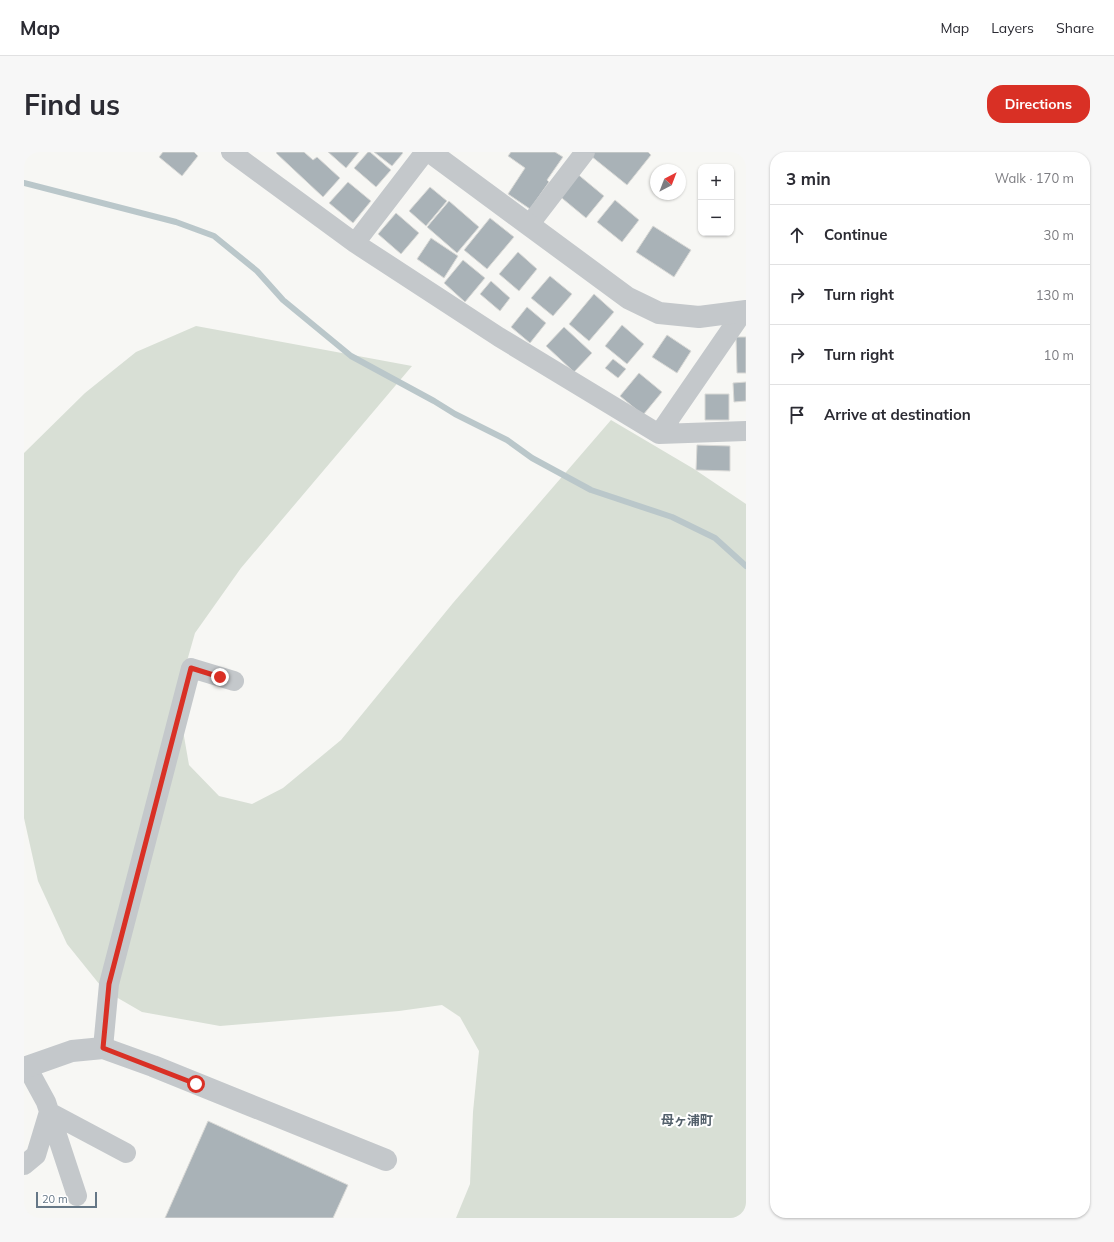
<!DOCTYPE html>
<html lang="en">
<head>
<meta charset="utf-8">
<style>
  body { margin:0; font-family:Mulish,"Noto Sans JP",sans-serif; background:#f7f7f7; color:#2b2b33 }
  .controls { position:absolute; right:12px; top:12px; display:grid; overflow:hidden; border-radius:8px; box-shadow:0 1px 3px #0004 }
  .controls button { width:36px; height:36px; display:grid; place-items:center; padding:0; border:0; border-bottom:1px solid #e1e1e2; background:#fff; color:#2b2b33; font:20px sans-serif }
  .compass { position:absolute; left:626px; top:12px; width:36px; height:36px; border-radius:50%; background:#fff; box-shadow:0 1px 3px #0004; rotate:42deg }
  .scale { position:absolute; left:12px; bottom:10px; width:61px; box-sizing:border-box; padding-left:4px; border:2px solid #657786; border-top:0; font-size:11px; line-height:14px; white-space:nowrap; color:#657786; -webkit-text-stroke:3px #fff; paint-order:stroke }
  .stop { position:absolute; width:12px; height:12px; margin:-9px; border:3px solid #d93025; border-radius:50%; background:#fff }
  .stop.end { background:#d93025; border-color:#fff; box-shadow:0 1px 4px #0008 }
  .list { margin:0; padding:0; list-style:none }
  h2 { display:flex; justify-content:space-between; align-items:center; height:52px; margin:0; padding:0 16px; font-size:17px }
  h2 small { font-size:13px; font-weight:400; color:#7c7c81 }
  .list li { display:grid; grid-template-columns:26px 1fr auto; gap:12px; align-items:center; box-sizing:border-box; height:60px; padding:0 16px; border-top:1px solid #e1e1e2 }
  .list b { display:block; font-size:15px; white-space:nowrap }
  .list em { font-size:13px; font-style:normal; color:#7c7c81 }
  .icon { flex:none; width:22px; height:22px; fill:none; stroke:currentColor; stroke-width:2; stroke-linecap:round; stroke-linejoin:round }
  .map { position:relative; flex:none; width:722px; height:1066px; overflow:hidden; border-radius:16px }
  header { display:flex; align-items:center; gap:24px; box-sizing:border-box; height:56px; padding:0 20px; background:#fff; border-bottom:1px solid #e1e1e2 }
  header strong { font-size:19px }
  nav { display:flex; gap:22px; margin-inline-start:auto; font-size:14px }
  .intro { display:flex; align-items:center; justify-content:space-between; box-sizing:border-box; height:96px; padding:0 24px }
  h1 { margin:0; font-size:28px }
  .button { padding:10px 18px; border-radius:16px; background:#d93025; color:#fff; font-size:14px; font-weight:700 }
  main { display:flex; gap:24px; padding:0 24px }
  aside { flex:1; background:#fff; border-radius:16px; box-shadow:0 1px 3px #0004 }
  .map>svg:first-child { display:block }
  .green { fill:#d8dfd5 }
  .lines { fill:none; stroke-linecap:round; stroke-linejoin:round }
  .stream { stroke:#bac7ca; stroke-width:6 }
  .building { fill:#a9b2b7; stroke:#d9d9d6 }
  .minor { stroke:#c4c8cb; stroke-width:20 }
  .tertiary { stroke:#c4c8cb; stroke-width:22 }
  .route { stroke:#d93025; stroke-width:5 }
  .labels { text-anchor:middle; stroke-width:4; stroke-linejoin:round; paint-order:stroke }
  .quarter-label { font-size:13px; font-weight:bold; fill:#53606b; stroke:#fff }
</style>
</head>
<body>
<header>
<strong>Map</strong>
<nav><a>Map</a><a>Layers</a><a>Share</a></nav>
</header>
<div class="intro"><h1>Find us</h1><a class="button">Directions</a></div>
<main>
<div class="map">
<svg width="722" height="1066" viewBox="0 0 722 1066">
  <rect width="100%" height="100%" fill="#f7f7f4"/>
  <path class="green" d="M172,174L388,214L217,416L171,481L153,544L165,613L195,644L228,652L259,636L317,588L429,451L587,268L670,317L722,352V1066H432L446,1032L449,960L455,899L436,865L418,853L375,859L196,874L118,860L80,838L43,792L14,729L0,666V301L61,241L112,200Z"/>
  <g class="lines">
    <path class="stream" d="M0,31L152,70L190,84L233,119L259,148L327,204L410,249L431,262L483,288L508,306L567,338L648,365L691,386L722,414"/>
  </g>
  <path class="building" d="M139,0H170L174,4L158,24L135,5Z
    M253,0H280L289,8L293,5L316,26L299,45L252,1Z
    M304,0H335L322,16Z
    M344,0H346L367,18L352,35L330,16Z
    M350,0H378L379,1L368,14Z
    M487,0H531L539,5L523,28L525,30L506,57L484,42L501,16L484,4Z
    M569,0H624L627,3L603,33L567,4Z
    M551,20L580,44L562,66L533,42Z
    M324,30L347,49L329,71L305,51Z
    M406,35L423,49L402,74L385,59Z
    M591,48L615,68L598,90L573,70Z
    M425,49L455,75L433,101L403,75Z
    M372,61L395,81L377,102L354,82Z
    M466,66L490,85L463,117L440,98Z
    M629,74L667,98L650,125L612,100Z
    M407,86L434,104L420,126L393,107Z
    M494,100L513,117L495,139L475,122Z
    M439,108L461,126L441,150L420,131Z
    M526,124L548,142L529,164L507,146Z
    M467,129L486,146L476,159L456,142Z
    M570,142L590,160L565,189L545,172Z
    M503,155L522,171L506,191L487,175Z
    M598,173L620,192L603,212L581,194Z
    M540,175L568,201L550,220L522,194Z
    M643,183L667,199L653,221L628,205Z
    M712,185H722V221H713Z
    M589,207L602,217L594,226L581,216Z
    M615,221L638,240L619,263L596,244Z
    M722,230V249L710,250L709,231Z
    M681,242H705V268H681Z
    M673,293L706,294V319L672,318Z
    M184,969L324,1033L309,1066H141Z"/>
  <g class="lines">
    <path class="minor" d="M207,0L331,91L475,185L635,282L722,279
      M505,73L561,0
      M331,91L401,0
      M635,282L719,160
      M79,896L85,832L167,516L210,529
      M3,915L22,950L53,1044
      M0,1013L12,1003L25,960L102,1001"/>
    <path class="tertiary" d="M406,0L604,146L635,161L675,165L722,159
      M0,916L48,899L79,896L129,914L362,1008"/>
  </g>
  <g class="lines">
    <path class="route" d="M172,932L79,896L85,832L167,516L196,525"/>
  </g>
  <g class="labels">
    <g class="quarter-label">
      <text x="663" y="973">母ヶ浦町</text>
    </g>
  </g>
</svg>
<div class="controls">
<button>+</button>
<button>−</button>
</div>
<svg class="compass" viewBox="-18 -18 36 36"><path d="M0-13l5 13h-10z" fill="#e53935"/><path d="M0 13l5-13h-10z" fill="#7c7c81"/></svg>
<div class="scale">20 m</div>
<div class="stop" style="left:172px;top:932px"></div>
<div class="stop end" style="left:196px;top:525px"></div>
</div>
<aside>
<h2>3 min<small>Walk · 170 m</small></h2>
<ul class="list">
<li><svg class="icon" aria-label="ahead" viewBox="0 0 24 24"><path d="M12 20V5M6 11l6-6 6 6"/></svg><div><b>Continue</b></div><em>30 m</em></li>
<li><svg class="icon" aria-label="right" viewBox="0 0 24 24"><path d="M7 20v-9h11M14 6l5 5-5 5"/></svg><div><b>Turn right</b></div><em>130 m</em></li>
<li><svg class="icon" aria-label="right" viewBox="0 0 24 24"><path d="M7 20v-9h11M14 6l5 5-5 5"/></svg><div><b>Turn right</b></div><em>10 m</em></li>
<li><svg class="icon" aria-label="arrive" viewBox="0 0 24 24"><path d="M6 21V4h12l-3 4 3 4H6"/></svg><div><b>Arrive at destination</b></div></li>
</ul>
</aside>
</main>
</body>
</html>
